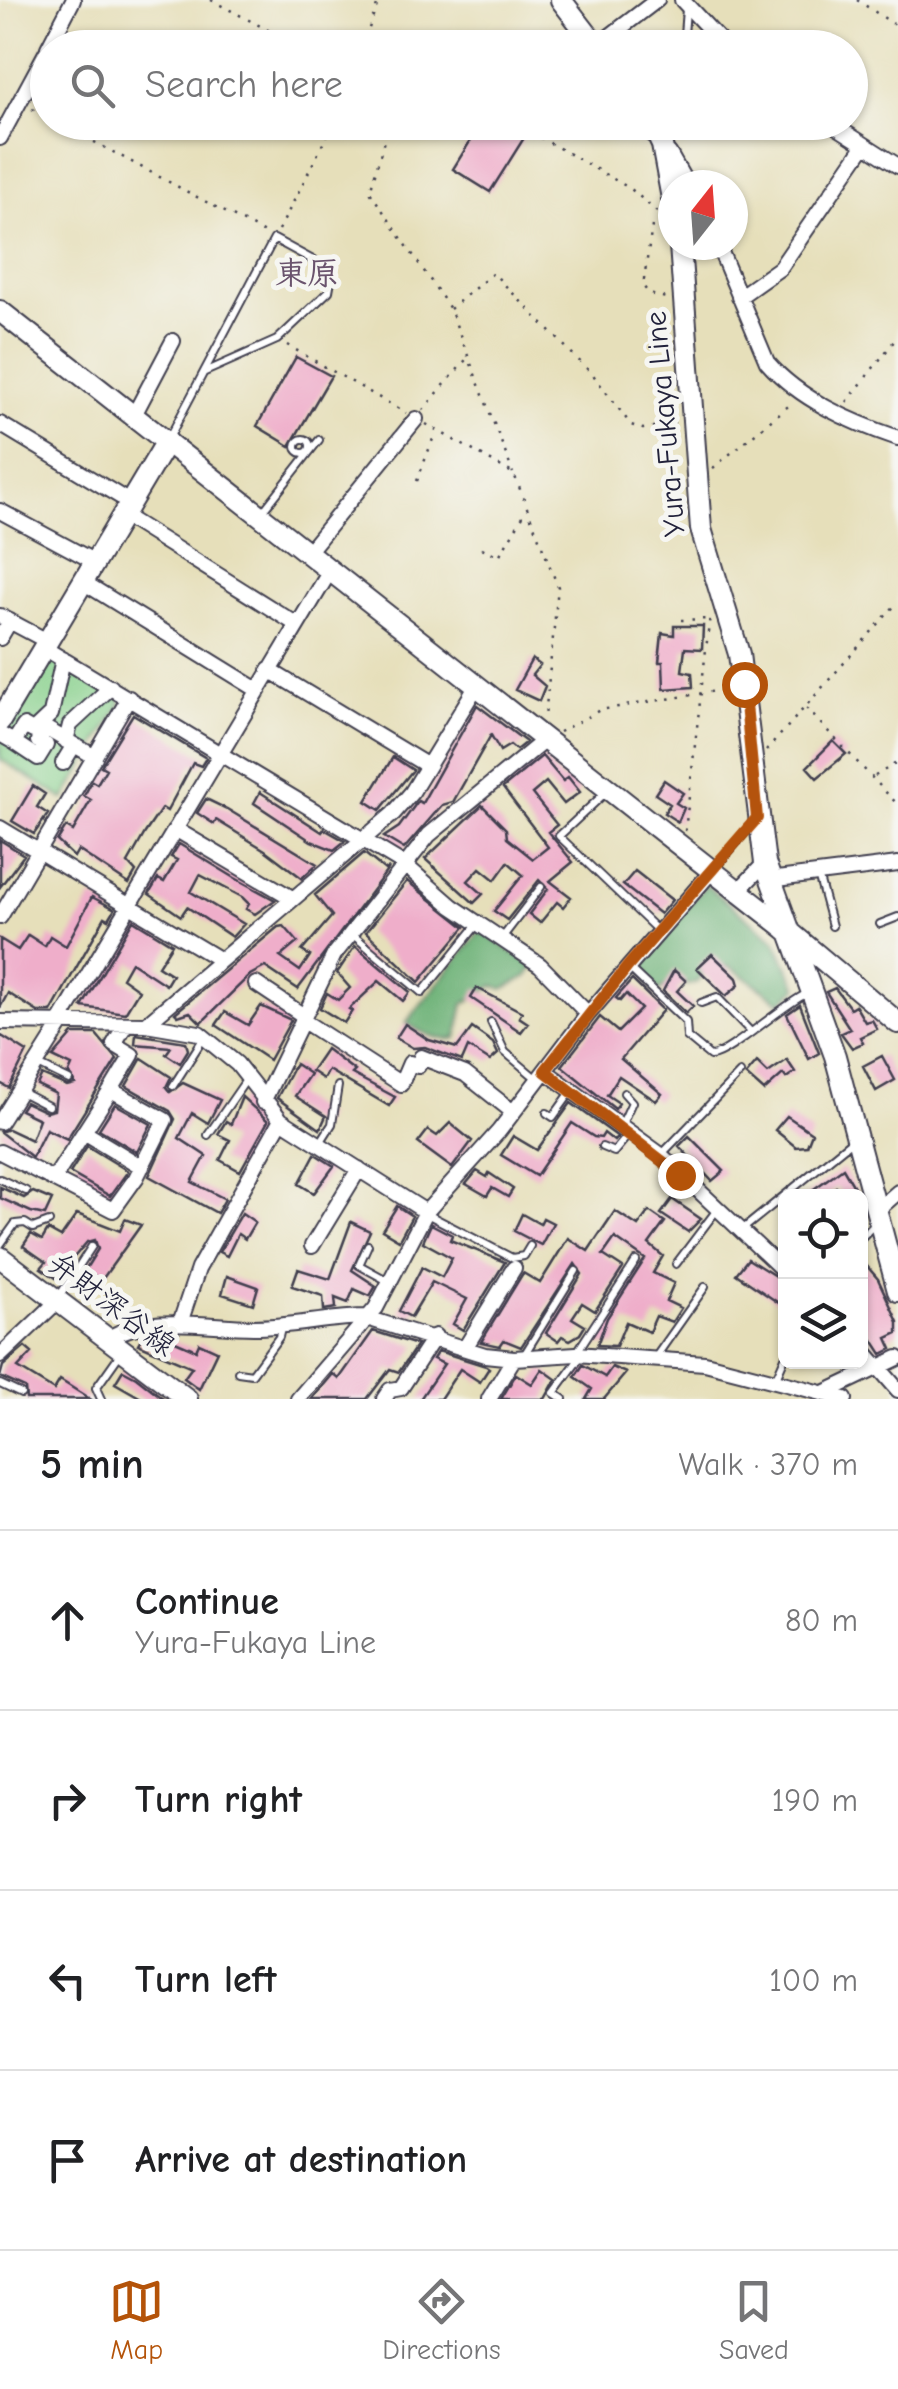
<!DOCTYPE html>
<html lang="en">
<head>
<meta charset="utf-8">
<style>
  body { margin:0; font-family:"Comic Neue","Klee One",sans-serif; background:#f2f2f2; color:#202124 }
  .controls { position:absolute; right:30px; bottom:30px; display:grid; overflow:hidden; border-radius:15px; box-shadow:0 2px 8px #0004 }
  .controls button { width:90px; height:90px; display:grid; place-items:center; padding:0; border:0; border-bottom:2px solid #e0e0e0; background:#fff; color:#202124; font:50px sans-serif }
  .compass { position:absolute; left:658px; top:170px; width:90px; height:90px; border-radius:50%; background:#fff; box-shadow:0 2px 8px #0004; rotate:17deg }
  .stop { position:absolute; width:30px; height:30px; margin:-22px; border:8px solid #b45309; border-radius:50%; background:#fff }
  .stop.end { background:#b45309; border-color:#fff; box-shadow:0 2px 10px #0008 }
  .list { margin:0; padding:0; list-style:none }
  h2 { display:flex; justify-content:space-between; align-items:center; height:130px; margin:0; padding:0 40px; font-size:42px }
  h2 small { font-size:32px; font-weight:400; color:#757577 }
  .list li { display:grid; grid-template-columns:65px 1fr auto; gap:30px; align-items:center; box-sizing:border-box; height:180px; padding:0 40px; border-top:2px solid #e0e0e0 }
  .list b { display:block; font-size:38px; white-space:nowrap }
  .list p { margin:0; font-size:32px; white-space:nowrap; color:#757577 }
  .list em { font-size:32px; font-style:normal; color:#757577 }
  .icon { flex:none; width:55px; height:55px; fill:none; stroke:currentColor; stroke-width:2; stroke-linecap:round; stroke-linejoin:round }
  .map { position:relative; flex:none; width:898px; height:1399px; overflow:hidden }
  .search { position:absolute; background:#fff; box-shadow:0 2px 8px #0004; left:30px; right:30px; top:30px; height:110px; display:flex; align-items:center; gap:25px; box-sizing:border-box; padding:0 35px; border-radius:55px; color:#757577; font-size:38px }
  .sheet { height:850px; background:#fff }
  nav { display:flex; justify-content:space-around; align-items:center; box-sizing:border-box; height:140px; border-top:2px solid #e0e0e0; background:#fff; font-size:28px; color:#757577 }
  nav a { display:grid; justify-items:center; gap:5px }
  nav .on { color:#b45309 }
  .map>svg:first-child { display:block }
  .green { fill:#88d08c; stroke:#557964; stroke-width:2.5 }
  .forest { fill:#6eb278; stroke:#486a5a; stroke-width:2.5 }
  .building { fill:#efaeca }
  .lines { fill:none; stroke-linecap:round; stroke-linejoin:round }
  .lane-casing { stroke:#3f3e4e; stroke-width:10 }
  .street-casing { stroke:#3f3e4e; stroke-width:18 }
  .secondary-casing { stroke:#3f3e4e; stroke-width:24 }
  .path { stroke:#3f3e4e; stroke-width:2.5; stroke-dasharray:2.5 8; stroke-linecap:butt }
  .lane { stroke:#fff; stroke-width:6 }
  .street { stroke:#fff; stroke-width:14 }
  .secondary { stroke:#fff; stroke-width:20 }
  .route { stroke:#b45309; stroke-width:12 }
  .labels { text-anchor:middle; stroke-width:10; stroke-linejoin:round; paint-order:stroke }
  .street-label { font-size:30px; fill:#22223b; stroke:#f6f6f2 }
  .neighbourhood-label { font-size:32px; font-weight:bold; fill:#6a536d; stroke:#f6f6f2 }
</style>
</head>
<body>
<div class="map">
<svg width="898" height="1399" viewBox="0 0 898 1399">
  <rect width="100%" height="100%" fill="#f6f6f2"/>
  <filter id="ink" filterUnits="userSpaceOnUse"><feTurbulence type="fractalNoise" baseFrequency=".01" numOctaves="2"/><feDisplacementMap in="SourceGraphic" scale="20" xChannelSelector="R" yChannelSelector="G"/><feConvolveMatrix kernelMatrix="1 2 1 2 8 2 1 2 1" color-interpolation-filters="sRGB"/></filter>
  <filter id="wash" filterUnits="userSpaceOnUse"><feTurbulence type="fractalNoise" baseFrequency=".0048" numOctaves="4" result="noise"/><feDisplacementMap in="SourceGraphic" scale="40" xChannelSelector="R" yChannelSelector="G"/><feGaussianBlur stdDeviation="2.25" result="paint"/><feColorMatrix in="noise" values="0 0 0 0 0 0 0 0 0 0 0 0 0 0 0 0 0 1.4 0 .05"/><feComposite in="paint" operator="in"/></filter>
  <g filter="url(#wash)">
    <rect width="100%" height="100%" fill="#e6dfba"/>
    <path class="green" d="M50,657L120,698L121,704L64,799L0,759V734L44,659Z"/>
    <path class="forest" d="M706,885L775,940L798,988L781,1002L731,967L706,964L699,981L689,985L675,981L659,991L636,964Z
      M480,931L534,966L528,976L503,989L493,986L464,1004L457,1038C441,1043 420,1032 406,1023Z"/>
    <g id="blocks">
      <path class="building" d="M482,122H499L524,138L490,192L453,169Z
        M296,357L331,376L290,446L257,426Z
        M674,626H703L702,649L685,648L682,671L692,673L693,687L664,689L663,662H659L662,633L674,635Z
        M532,659L540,665L532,675L545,686L539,701L515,690Z
        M477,705L526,742L516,750L510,745L500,751L491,735L453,802L442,805L404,849L384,837L399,827L418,801L422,803Z
        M133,714L206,758L201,766L193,763L167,811L162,808L145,833L128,863L136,872L129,884L78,850L74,857L57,841L66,827L73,831L91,800L84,796L92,781L97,784L106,769L101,766Z
        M833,741L846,754L817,778L807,767Z
        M542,756L563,781L568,777L580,792L564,804L546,782L532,794L557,825L548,832L573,862L550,881L571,897L563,907L557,902L540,923L529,914L548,889L539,880L507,920L494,911L523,875L508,862L495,880L480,868L468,881L483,894L474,903L425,859L482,805L506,829L507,838L533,859L548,847L503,788Z
        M393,757L413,770L380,810L366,801Z
        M664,780L683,793L676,803L684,808L678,822L664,813L670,804L655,794Z
        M33,786L45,794L37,807L48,814L34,834L12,821Z
        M260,792L322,832L324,829L345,841L334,850L311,841L254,803Z
        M206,799L227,809L317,864L302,878L265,850L216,820L214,824L197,813Z
        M0,840L24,855L0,887Z
        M179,844L235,878L275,900L255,914L246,909L249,904L242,897L200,875L191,892L244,924L232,937L187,907L181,916L149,894L158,879L164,882L177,860L171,857Z
        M364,853L385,870L389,868L298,989L265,967L250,975L201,1023L190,1012L178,1016L175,1013L278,927L284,926L298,942L280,957L300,971L310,956L302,951L332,916L315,895Z
        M635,871L672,900L660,914L623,885Z
        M407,881L465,927L419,982L366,932Z
        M92,897L115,909L109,919L105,917L51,1012H38L8,993L0,1008V939L18,950L28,935L45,946L50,936L66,946Z
        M133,920L172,944L158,966L172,975L166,985L131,962L122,978L139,990L125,1013L82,1007Z
        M355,946L410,992L403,1001L379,981L349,1009L352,1011L344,1023L320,1008L327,993L338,1000L350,988L337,973Z
        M712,954L737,978L739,985L726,996L697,968Z
        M674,970L686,981L677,991L693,1006L686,1013L663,991Z
        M632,980L663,1010L621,1059L662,1094L656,1101L619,1076L607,1095L619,1103L615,1109L562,1066L600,1017L618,1032L641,1009L626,994L620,1001L616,998Z
        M477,988L522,1012L519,1017L528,1023L521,1032L471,998Z
        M835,988L850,1008L855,1005L865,1022L872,1020L877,1029L860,1037L863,1043L852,1048L841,1033L850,1029L826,992Z
        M800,1005L819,1053L809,1059L787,1014Z
        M261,1006L291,1020L269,1060L216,1025L225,1012L248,1025Z
        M405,1024L429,1040L457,1048L472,1028L493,1043L498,1054L490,1061L468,1047L462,1061L425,1047L413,1048L396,1038Z
        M73,1034H96L117,1059L67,1139L46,1129L32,1157L0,1132L8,1129L31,1140L39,1119L20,1110L25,1102L46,1112L54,1110L56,1094L37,1085L42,1075L67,1086L75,1084L69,1073L72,1066L53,1057Z
        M136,1034L186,1042L188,1050L180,1063L166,1054L171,1047L135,1044Z
        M0,1035L27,1052L9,1088L0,1083Z
        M326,1049L355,1071L352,1074L395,1097L389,1106L328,1070L323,1079L311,1071Z
        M882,1056L895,1080L876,1091L863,1066Z
        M142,1058L171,1077L166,1087L170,1092L183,1083L220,1100L208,1123L192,1113L179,1138L206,1156L192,1182L225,1199L217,1213L149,1176L175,1119L170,1111L126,1086Z
        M787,1060L795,1072L786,1078L783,1074L764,1091L746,1075L757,1062L768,1073Z
        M295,1064L310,1074L295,1096L326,1116L320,1129L277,1098Z
        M242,1097L268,1121L240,1171L220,1160L230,1140L218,1134L226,1121L231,1124Z
        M571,1103L618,1137L614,1141L604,1133L601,1138L594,1137L572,1123L536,1176L501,1155L513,1136L537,1150Z
        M115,1104L151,1124L137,1152L99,1129Z
        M787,1116L812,1133L807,1146L796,1147L775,1130Z
        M450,1123L472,1141L452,1168L418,1143L428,1130L437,1136Z
        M689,1136L724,1171L712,1181L679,1146Z
        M87,1146L128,1171L110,1196L70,1173Z
        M315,1154L334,1166L314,1193L299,1184Z
        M843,1168L857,1192L845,1196L836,1187L825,1196H804Z
        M477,1171L487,1177L489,1173L513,1189L508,1197L492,1188L487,1196L466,1184Z
        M0,1187L24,1198L33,1192L52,1200L45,1215L31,1212L0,1198Z
        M672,1199L701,1219L688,1232L661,1214Z
        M397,1206L412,1216L399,1240L382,1230Z
        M615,1211L638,1226L649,1211L665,1222L649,1244L663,1256L653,1273L674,1283L666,1301L681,1308L672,1322L656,1316L649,1332L626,1322L616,1346L597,1345L607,1318L645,1259L615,1238L603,1255L623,1268L595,1311L582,1303L572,1318L585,1326L580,1334L570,1340L562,1336L558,1341L546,1333L582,1274L575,1264L521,1347L504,1340L500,1346L481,1342L523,1273L540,1283L568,1238L588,1251Z
        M242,1213L255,1222L245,1239L238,1234L227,1256L219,1252Z
        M77,1214L120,1231L125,1219L141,1225L101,1281L85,1270L98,1249L95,1240L87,1242L56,1278L41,1268L46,1262L23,1246L31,1234L42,1240L48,1230L61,1237Z
        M522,1214L540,1224L543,1218L553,1223L541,1245L514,1231Z
        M351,1222L370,1231L352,1270L376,1286L370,1296L354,1289L348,1303L335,1298L336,1308L324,1310L323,1296L292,1286L298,1269L330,1279Z
        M431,1224L452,1235L450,1240L505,1262L463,1330L453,1324L467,1299L432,1282L411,1317L399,1311L422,1267L442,1277L452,1258L423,1242Z
        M860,1258L878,1279L898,1322V1333L887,1338L892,1349L882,1354L860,1320Z
        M748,1259L786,1283V1308L736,1274Z
        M227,1276L258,1287L253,1304L222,1294Z
        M373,1331L417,1345L399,1372L390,1369L367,1399H312L333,1374L339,1379Z
        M159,1334L196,1350L199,1343L217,1351L199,1389L184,1378L192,1367L138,1344L142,1337Z
        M25,1347L32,1353L18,1368L54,1390L60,1380L90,1399H26L25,1388L0,1377L3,1366Z
        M438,1351L486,1366L489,1368L480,1382L460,1369L440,1399H420L444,1364L433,1359Z
        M583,1365L605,1377L612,1367L626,1373L604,1399H586L592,1389L575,1377Z
        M542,1369L556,1379L545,1399H501L516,1374L532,1384Z
        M123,1370L136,1377L164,1399H143L115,1383Z"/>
    </g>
  </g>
  <g filter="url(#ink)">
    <use href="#blocks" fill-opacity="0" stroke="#3f3e4e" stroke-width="2.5"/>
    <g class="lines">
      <g class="lane-casing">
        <path id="lane" d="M683,48L686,9
          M169,438L274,239L320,264L331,280L329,291L277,340L205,372
          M296 446a7 7 0 1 1 14 0a7 7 0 1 1-14 0Z
          M264,510L319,440
          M604,794L559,836L657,930
          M713,870L754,822
          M818,875L832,926
          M880,924L898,917
          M353,935L422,993L477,925
          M502,938L541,887
          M628,967L686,1022L687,1037L710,1056C726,1057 782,1005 806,994
          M701,1003L717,997L751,1032
          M491,1022L505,1052L537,1079
          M38,1065L69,1080
          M173,1086L203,1039
          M19,1091L48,1106
          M547,1113L553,1117L571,1092
          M621,1126L632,1102L624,1093
          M208,1135L246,1080
          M320,1143L332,1124L338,1086
          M602,1147L614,1152L629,1134
          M661,1155L740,1073
          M0,1179L26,1191
          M425,1213L512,1258L524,1256L530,1246
          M743,1229L854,1139
          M860,1239L874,1225
          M0,1245L15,1224L25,1223L33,1228L49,1222
          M368,1245L359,1265L390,1282
          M676,1264L716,1211
          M60,1295L92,1246
          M577,1352L636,1261
          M524,1355L576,1271
          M655,1358L705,1287
          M238,1372L252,1374L279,1337L282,1324
          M776,1378L786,1355
          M0,1384L21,1394
          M101,1399L96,1388L120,1354
          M563,1399L554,1393L582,1355"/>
      </g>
      <g class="street-casing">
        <path id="street" d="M682,0L727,48
          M597,46L657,0
          M48,48L73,0
          M829,122L898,166
          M0,138L48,49
          M669,153L687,185
          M718,245L767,362C800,400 851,422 898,438
          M739,297L780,268L864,146
          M134,415L173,341
          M0,424L131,503
          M0,511L95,562
          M124,516L296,624
          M308,552L416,419
          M83,582L258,690
          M0,616L47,641
          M0,638L10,621
          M44,648L405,865L452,906L540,965L588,1014
          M269,670L428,766
          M40,725L95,757
          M0,734L14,742L24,726L33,731L51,714L63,659
          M66,741L70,725L111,687
          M14,742L38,758L46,745L38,741L46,729
          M63,763L74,745
          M0,828L220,960
          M175,829L292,898
          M769,880L898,864
          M738,891L765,863
          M0,917L129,698
          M256,984L304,1016
          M302,1020L401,1084L410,1063L418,1066L421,1057L465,1074L513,1112
          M0,1022L146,1024L199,1033L237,1064L281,1120L426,1212
          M146,1024L393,814L412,792L476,687
          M58,1025L330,571
          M545,1071L661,1155L786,1273
          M263,1102L334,955L429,835L546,739
          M0,1122L61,1025
          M84,1132L142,1167
          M0,1152L113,1210L136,1178L165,1120L111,1090L132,1055L114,1044L126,1024
          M55,1177L111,1090
          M875,1212L898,1192
          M312,1246L359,1169
          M367,1318L485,1355L514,1358L576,1354L705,1363L845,1399
          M180,1323L198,1269L281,1120
          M109,1338C151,1313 206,1327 253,1327C292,1327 330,1317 369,1317
          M860,1346L898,1390
          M465,1348L514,1268
          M0,1356L59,1300
          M822,1394L898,1358
          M298,1399L376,1308L426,1212L499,1131L588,1014L712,871
          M384,1399L390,1390L401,1388L435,1336
          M489,1399L514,1358"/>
      </g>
      <g class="secondary-casing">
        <path id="secondary" d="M561,0L598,48
          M651,122L662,145L673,204
          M680,245L701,529L739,654L765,863L835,1056L898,1291
          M0,311L785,928L898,1023
          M0,721L167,441
          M0,1257L187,1399"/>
      </g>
      <path class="path" d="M211,0L302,48
        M857,0L898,27
        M362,48L379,0
        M32,109L48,117
        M57,122L268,235
        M389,122L370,192L450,309L513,473
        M513,122L631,189L657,212
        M652,226L643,286L649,294L666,298
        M279,230L334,122
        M450,309L493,273L594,376L631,425L643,429L678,422
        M287,345L406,413
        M847,402L898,336
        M423,410L470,355
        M426,424L514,474L558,587L545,717
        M713,468L792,403
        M417,481L436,431
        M482,548L499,556L526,511
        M681,620L708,619
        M806,708L898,805
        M559,732L600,710L728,689
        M766,751L898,602
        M875,776L898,762
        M685,831L710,615"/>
      <use href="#lane" class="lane"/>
      <use href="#street" class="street"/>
      <use href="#secondary" class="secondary"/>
    </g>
  </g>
  <g class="lines" filter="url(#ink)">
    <path class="route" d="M680,1175L545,1071L628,966L757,818L744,684"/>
  </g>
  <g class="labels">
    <g class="street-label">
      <text transform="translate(665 424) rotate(-95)" y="10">Yura-Fukaya Line</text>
      <text transform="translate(112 1304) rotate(37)" y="10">弁財深谷線</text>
    </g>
    <g class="neighbourhood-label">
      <text x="307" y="284">東原</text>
    </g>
  </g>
</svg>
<div class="controls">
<button><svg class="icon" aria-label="locate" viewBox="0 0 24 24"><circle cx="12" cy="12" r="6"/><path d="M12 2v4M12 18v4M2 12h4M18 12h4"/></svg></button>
<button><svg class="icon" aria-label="layers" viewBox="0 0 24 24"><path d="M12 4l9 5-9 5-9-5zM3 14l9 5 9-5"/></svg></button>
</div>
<svg class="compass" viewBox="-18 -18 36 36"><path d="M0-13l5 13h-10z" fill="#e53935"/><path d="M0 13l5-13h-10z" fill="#757577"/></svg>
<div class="stop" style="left:744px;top:684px"></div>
<div class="stop end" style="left:680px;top:1175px"></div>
<div class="search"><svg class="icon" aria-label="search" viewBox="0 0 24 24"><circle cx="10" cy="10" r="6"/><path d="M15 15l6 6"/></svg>Search here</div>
</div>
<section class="sheet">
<h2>5 min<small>Walk · 370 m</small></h2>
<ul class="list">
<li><svg class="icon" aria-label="ahead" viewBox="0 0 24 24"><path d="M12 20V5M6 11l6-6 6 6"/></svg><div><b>Continue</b><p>Yura-Fukaya Line</p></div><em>80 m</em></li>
<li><svg class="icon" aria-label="right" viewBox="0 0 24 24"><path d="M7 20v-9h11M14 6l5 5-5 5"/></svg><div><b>Turn right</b></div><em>190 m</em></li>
<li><svg class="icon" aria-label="left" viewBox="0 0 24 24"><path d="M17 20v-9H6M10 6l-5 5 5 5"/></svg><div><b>Turn left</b></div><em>100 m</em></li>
<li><svg class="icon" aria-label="arrive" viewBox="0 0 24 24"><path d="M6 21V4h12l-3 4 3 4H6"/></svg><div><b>Arrive at destination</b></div></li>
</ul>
</section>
<nav>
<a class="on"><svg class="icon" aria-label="map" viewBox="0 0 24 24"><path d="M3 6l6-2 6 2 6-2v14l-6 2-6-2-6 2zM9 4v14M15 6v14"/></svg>Map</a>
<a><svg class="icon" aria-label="directions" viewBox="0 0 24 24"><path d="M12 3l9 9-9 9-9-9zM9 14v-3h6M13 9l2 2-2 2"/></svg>Directions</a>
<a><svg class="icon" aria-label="saved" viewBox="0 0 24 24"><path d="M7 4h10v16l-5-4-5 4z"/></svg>Saved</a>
</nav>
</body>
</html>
